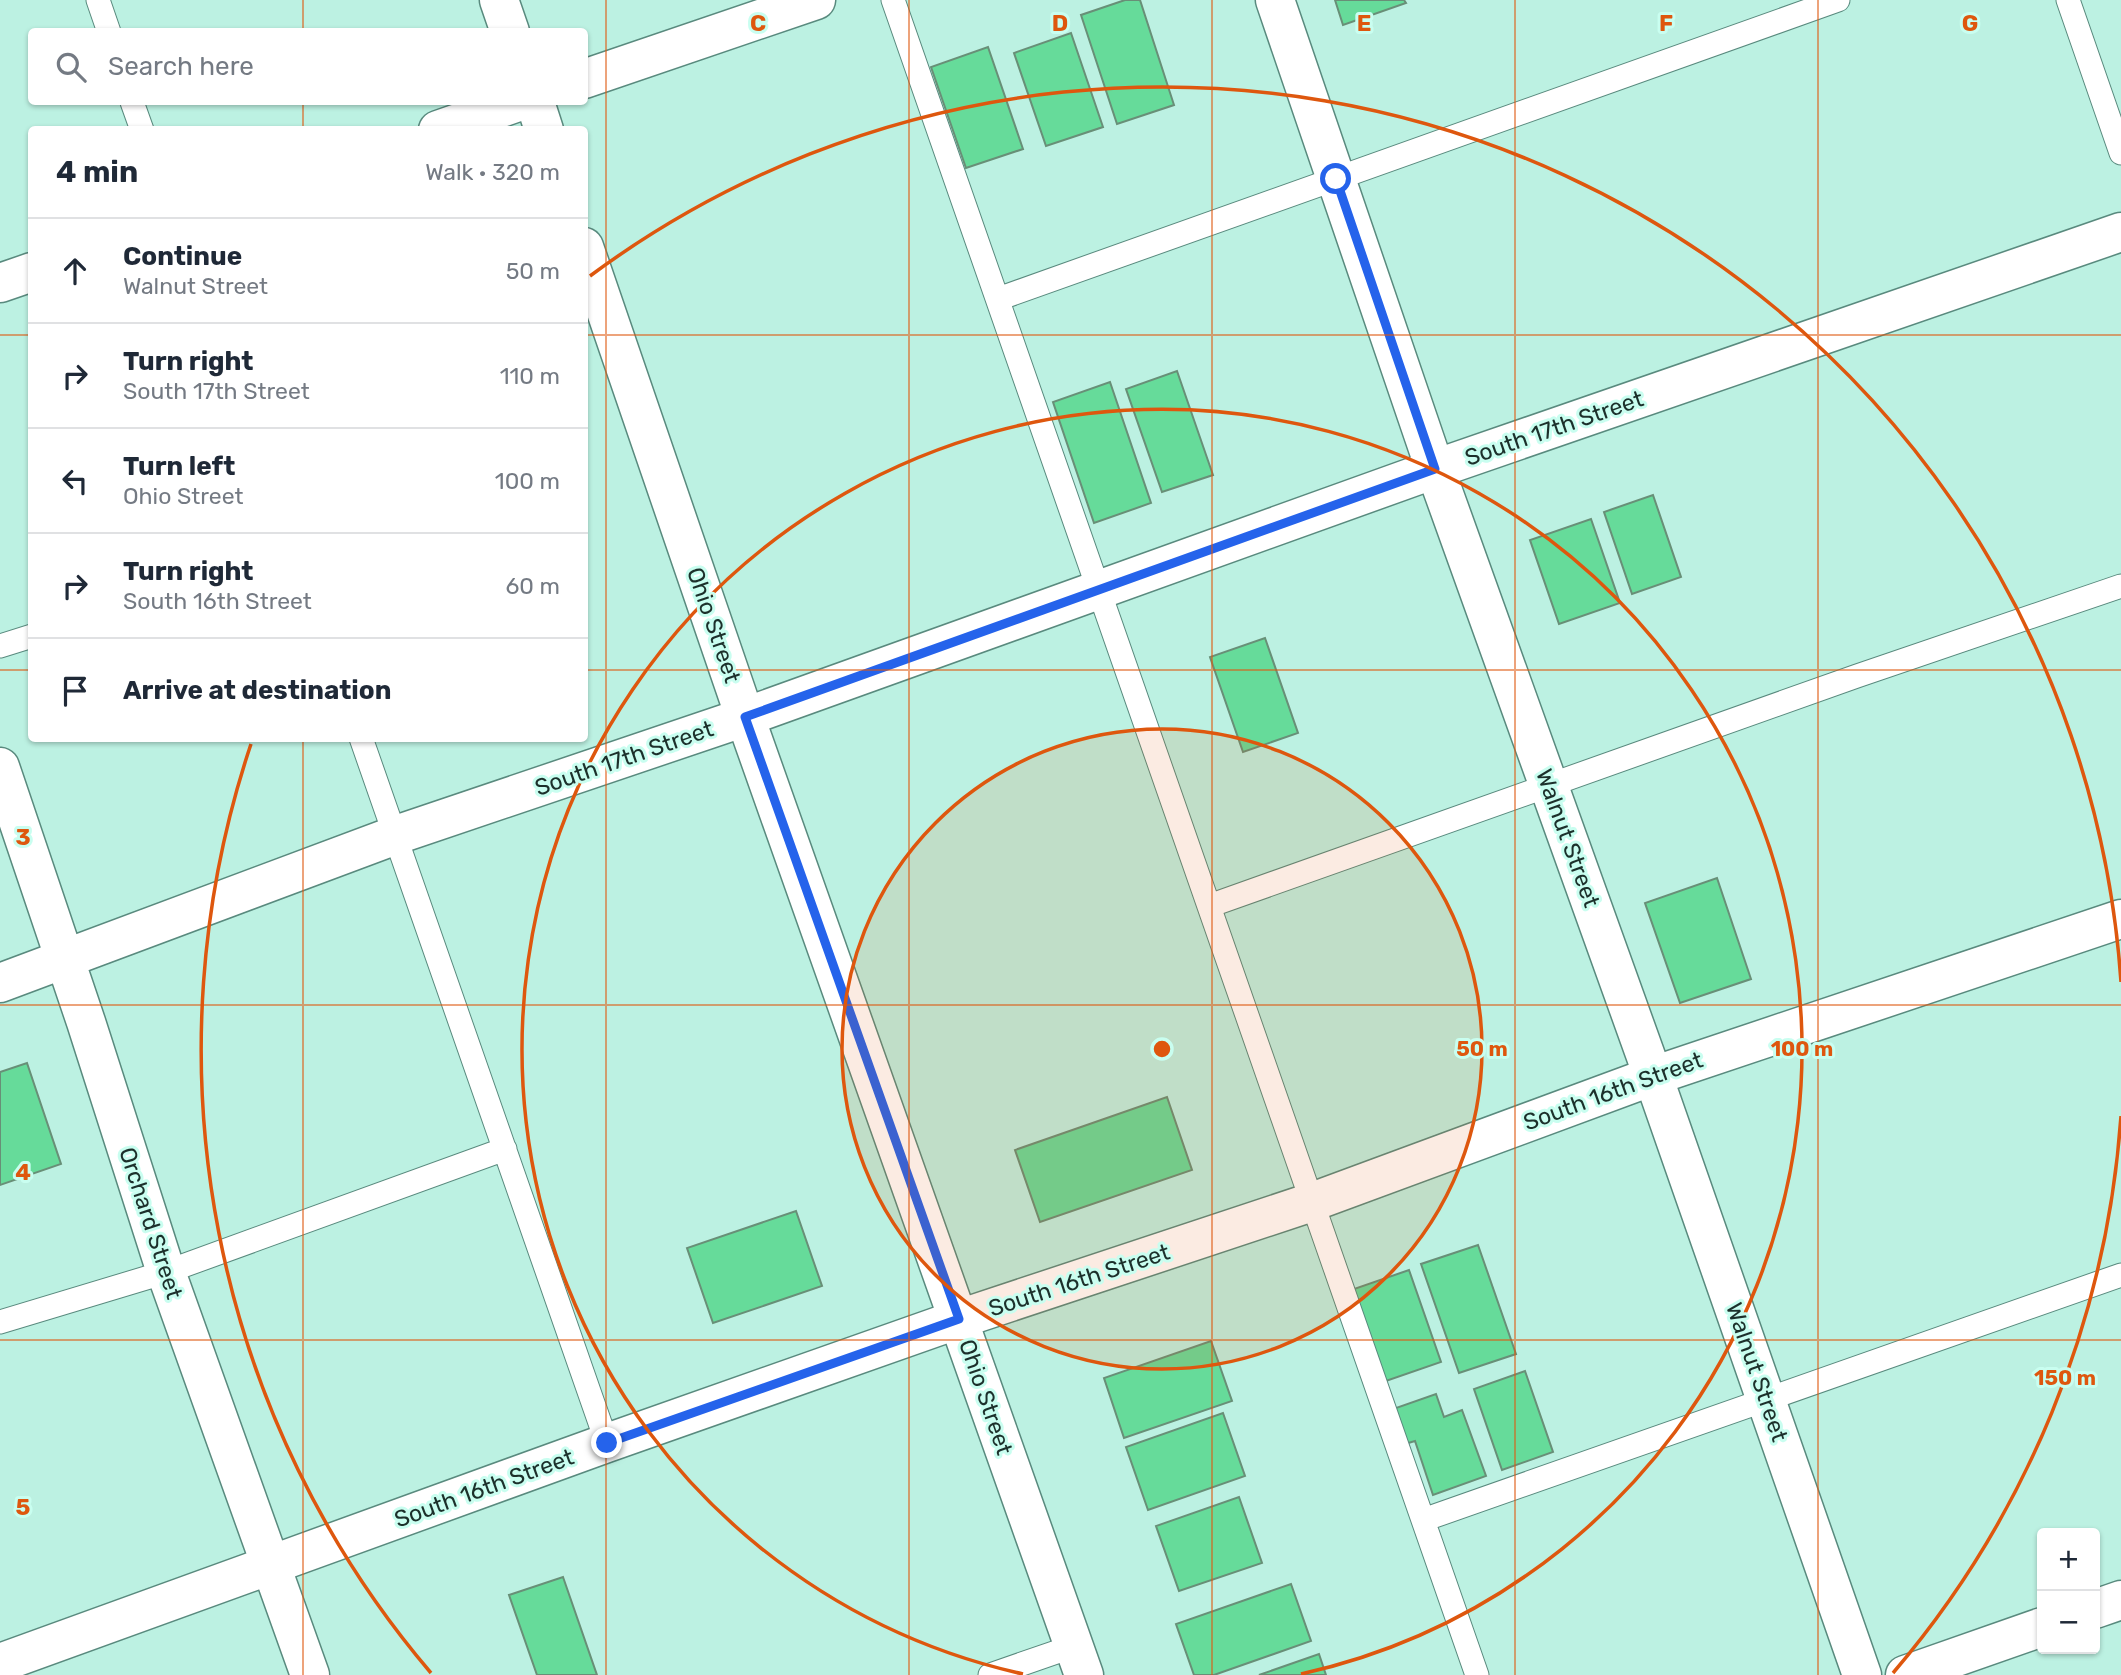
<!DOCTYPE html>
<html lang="en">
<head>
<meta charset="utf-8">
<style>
  body { margin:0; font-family:Rubik,sans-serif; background:#f2f2f3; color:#1f2937 }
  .controls { position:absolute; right:21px; bottom:21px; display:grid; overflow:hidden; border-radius:7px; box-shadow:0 2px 5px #0004 }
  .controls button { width:63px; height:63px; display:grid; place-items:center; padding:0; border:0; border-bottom:2px solid #e0e1e3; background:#fff; color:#1f2937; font:35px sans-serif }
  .stop { position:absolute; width:21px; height:21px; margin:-16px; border:5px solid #2563eb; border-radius:50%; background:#fff }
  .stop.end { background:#2563eb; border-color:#fff; box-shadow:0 2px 7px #0008 }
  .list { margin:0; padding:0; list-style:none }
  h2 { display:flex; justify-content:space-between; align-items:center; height:91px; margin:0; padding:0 28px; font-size:30px }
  h2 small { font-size:23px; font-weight:400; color:#747a83 }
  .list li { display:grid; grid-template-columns:46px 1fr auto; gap:21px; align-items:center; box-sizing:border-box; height:105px; padding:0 28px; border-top:2px solid #e0e1e3 }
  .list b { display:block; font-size:26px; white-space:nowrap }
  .list p { margin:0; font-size:23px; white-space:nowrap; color:#747a83 }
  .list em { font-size:23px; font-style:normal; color:#747a83 }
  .icon { flex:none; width:38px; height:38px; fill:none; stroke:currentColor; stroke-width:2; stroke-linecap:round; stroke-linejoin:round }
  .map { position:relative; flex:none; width:2121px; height:1675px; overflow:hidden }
  .search { position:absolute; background:#fff; box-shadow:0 2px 5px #0004; left:28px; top:28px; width:560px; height:77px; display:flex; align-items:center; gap:18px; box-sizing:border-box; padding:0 24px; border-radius:7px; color:#747a83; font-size:26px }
  .panel { position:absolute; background:#fff; box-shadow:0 2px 5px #0004; left:28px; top:126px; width:560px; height:616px; border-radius:7px }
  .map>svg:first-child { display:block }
  .building { fill:#66db9a; stroke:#688f77; stroke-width:2 }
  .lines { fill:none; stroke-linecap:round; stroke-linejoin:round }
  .lane-casing { stroke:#598a7e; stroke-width:25 }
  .street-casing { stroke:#598a7e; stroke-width:41 }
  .secondary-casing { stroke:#598a7e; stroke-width:41 }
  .lane { stroke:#fff; stroke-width:23 }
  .street { stroke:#fff; stroke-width:38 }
  .secondary { stroke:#fff; stroke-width:38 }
  .route { stroke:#2563eb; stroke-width:9 }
  .grid { fill:none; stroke:#de570e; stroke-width:2; stroke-opacity:0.55 }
  .ring { fill:none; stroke:#de570e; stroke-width:3.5 }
  .labels { text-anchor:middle; stroke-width:6; stroke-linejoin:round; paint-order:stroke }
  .street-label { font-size:23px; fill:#1c302b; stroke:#c9fef0 }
  .grid-label { font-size:23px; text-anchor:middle; font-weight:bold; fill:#de570e; stroke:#c9fef0; stroke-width:6; stroke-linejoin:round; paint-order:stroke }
  .centre { fill:#de570e; stroke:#c9fef0; stroke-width:3.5 }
  .ring-label { font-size:21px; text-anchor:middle; font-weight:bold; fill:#de570e; stroke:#c9fef0; stroke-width:6; stroke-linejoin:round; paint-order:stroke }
</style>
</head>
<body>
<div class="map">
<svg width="2121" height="1675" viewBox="0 0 2121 1675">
  <rect width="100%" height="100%" fill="#bcf1e2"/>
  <path class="building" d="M1125,0H1140L1174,105L1117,124L1081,15Z
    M1335,0H1404L1406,3L1343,25Z
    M1071,33L1103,127L1046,146L1014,53Z
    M988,47L1023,149L966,168L931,67Z
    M1177,371L1213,475L1162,492L1126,389Z
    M1110,382L1151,503L1094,523L1053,402Z
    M1653,495L1681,577L1632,594L1604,512Z
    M1591,519L1620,603L1559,624L1530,540Z
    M1265,638L1298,733L1243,752L1210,657Z
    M1717,878L1751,979L1680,1003L1645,903Z
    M27,1063L61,1164L0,1185V1072Z
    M1167,1097L1192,1170L1040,1222L1015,1150Z
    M796,1211L822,1286L713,1323L687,1248Z
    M1478,1245L1516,1354L1459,1373L1421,1264Z
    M1409,1270L1441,1362L1383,1382L1351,1290Z
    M1211,1341L1232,1401L1124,1438L1104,1378Z
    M1525,1371L1553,1452L1502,1470L1474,1389Z
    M1436,1394L1444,1417L1462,1410L1486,1476L1433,1495L1415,1441L1405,1444L1393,1409Z
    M1223,1413L1245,1476L1148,1510L1126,1447Z
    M1239,1497L1262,1563L1179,1591L1156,1526Z
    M563,1577L597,1675H537L509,1595Z
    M1291,1584L1311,1641L1214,1675H1194L1176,1624Z
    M1319,1654L1326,1675H1259Z"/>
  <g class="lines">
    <g class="lane-casing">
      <path id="lane" d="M98,0L109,32
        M893,0L1477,1675
        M2068,0L2121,153
        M132,102L142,130
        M998,299L1838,0
        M0,646L32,636
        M361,738L607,1443
        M1209,906L1857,676L2121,586
        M0,1322L166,1272L505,1149
        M1423,1520L2121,1275
        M990,1675L1074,1646"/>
    </g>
    <g class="street-casing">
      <path id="street" d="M584,79L816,0
        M438,130L518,102
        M0,283L32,272
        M0,767L86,1022L166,1272L310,1675
        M0,983L396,835L745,717L1435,469L2121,232
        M2095,1609L2121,1600
        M0,1663L607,1443L959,1319L1312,1202L1653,1076L2121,919
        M1905,1675L2042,1627"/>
    </g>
    <g class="secondary-casing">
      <path id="secondary" d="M499,0L510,32
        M1275,0L1435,469L1653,1076L1862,1675
        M535,102L544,130
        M584,247L745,717L1084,1675"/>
    </g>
    <use href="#lane" class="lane"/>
    <use href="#street" class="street"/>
    <use href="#secondary" class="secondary"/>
  </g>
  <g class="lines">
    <path class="route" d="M607,1443L959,1319L745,717L1435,469L1336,179"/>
  </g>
  <path class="grid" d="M303,0V32M606,0V1675M909,0V1675M1212,0V1675M1515,0V1675M1818,0V1675M303,102V130M0,335H32M584,335H2121M0,670H32M584,670H2121M303,738V1675M0,1005H2121M0,1340H2121"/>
  <circle cx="1162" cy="1049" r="320" fill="#de570e" fill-opacity=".12"/>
  <g class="ring">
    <circle cx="1162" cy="1049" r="320"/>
    <path d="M1023 1674A640 640 0 1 1 1301 1674"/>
    <path d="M2121 1116A961 961 0 0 1 1893 1673M431 1673A961 961 0 0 1 251 744M590 276A961 961 0 0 1 2121 982"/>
  </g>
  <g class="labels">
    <g class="street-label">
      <text transform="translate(1554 428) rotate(-19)" y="8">South 17th Street</text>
      <text transform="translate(714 625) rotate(71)" y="8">Ohio Street</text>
      <text transform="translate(624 758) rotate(-19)" y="8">South 17th Street</text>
      <text transform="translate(1568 838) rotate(70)" y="8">Walnut Street</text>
      <text transform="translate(1613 1091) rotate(-20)" y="8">South 16th Street</text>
      <text transform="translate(151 1223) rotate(72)" y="8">Orchard Street</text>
      <text transform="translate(1079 1280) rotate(-18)" y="8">South 16th Street</text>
      <text transform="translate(1757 1372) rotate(71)" y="8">Walnut Street</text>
      <text transform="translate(986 1397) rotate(71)" y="8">Ohio Street</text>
      <text transform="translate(484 1488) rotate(-20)" y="8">South 16th Street</text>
    </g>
  </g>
  <g class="grid-label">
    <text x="758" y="31">C</text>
    <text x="1060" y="31">D</text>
    <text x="1364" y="31">E</text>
    <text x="1666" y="31">F</text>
    <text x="1970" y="31">G</text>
    <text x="23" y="845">3</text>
    <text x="23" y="1180">4</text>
    <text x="23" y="1515">5</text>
  </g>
  <circle cx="1162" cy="1049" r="10" class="centre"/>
  <g class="ring-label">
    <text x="1482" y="1056">50 m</text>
    <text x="1802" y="1056">100 m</text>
    <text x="2065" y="1385">150 m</text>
  </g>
</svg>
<div class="controls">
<button>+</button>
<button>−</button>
</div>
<div class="stop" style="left:1336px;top:179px"></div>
<div class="stop end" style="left:607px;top:1443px"></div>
<div class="search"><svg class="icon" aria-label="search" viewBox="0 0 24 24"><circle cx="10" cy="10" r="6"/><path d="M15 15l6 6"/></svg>Search here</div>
<section class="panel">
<h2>4 min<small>Walk · 320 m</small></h2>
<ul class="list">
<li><svg class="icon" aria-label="ahead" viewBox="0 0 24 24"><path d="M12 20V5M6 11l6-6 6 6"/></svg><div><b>Continue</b><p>Walnut Street</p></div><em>50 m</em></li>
<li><svg class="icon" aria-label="right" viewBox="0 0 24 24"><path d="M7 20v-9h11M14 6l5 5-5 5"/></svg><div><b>Turn right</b><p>South 17th Street</p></div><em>110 m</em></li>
<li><svg class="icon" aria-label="left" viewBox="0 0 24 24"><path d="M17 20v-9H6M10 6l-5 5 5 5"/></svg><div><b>Turn left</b><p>Ohio Street</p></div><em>100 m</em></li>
<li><svg class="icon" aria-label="right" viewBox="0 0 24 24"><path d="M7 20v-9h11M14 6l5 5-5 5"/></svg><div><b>Turn right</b><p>South 16th Street</p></div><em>60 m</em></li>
<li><svg class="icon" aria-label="arrive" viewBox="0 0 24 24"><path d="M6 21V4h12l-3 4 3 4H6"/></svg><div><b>Arrive at destination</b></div></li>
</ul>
</section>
</div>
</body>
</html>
